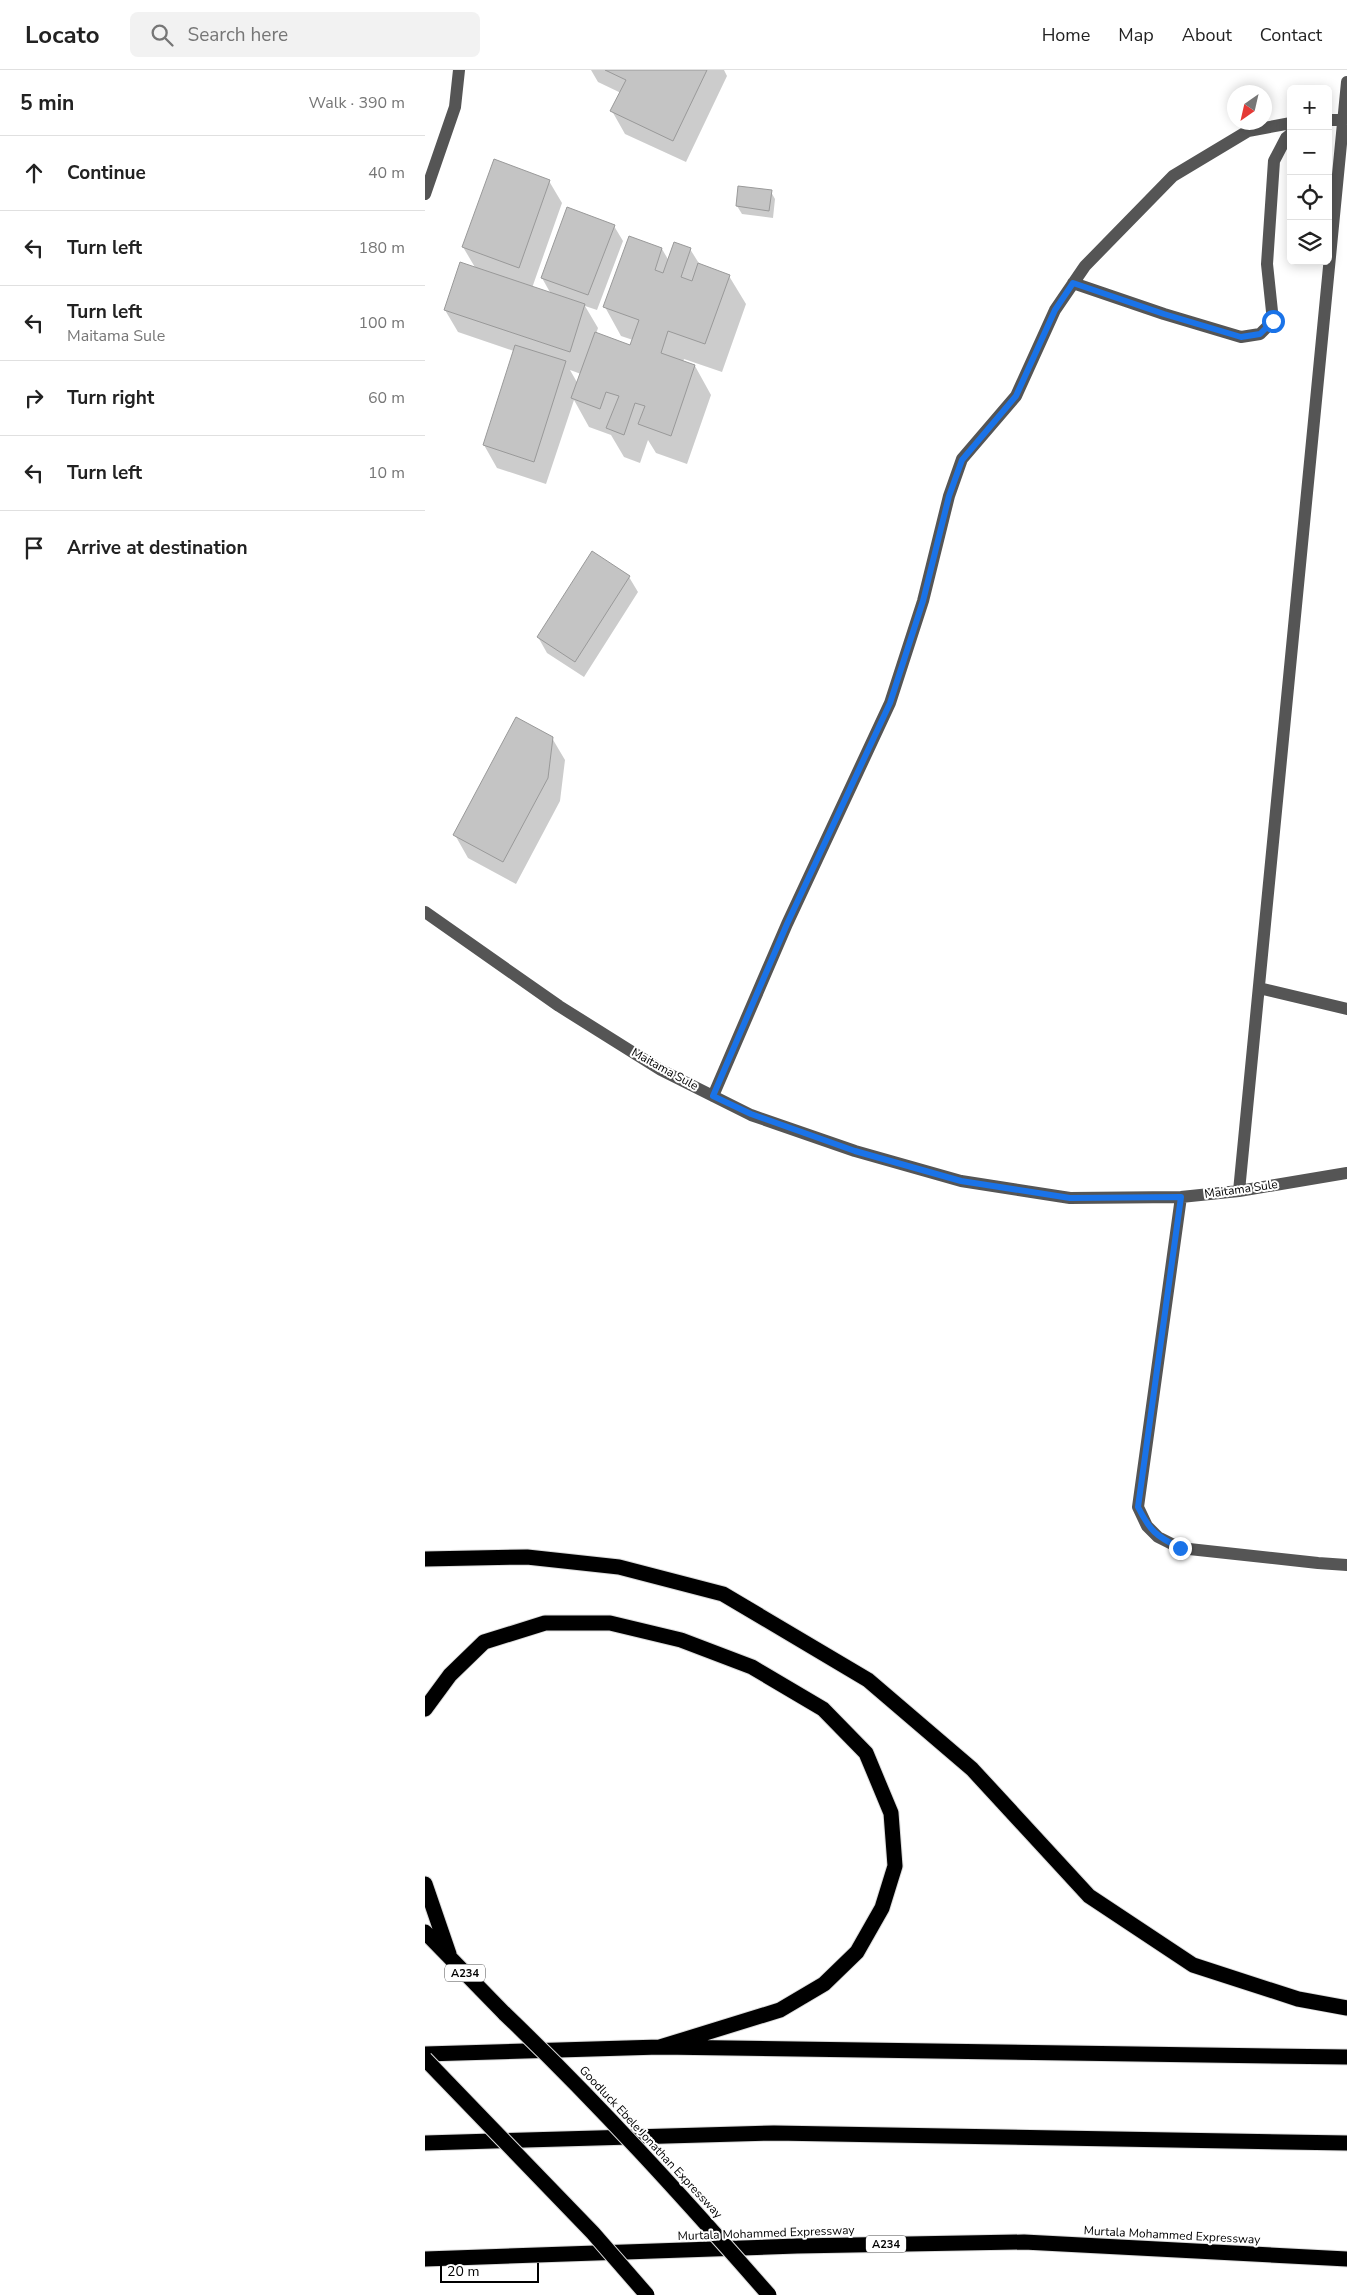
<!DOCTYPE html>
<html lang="en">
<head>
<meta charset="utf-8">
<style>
  body { margin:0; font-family:"Nunito Sans",sans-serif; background:#f2f2f2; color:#222 }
  .controls { position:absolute; right:15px; top:15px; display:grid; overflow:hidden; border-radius:8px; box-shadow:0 2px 12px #0003 }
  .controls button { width:45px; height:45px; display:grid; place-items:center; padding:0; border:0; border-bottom:1px solid #e0e0e0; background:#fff; color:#222; font:25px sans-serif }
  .compass { position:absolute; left:802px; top:15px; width:45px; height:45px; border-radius:50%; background:#fff; box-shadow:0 2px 12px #0003; rotate:214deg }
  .scale { position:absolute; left:15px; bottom:12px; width:99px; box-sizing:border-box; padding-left:5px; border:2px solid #000; border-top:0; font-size:14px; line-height:18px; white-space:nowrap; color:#000; -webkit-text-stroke:4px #fff; paint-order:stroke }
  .stop { position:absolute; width:15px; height:15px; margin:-11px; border:4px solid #1a73e8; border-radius:50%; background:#fff }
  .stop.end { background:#1a73e8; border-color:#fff; box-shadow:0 1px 5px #0008 }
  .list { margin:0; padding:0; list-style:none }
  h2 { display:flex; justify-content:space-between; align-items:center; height:65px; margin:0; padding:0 20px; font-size:21px }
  h2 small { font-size:16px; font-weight:400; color:#767676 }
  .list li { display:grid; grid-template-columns:32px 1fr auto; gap:15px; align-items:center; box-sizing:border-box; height:75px; padding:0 20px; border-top:1px solid #e0e0e0 }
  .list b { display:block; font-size:19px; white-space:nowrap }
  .list p { margin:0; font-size:16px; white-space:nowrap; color:#767676 }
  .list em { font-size:16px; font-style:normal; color:#767676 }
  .icon { flex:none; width:28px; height:28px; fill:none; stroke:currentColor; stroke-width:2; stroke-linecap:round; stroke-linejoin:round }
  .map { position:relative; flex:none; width:922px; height:2225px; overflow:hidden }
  header { display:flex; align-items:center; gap:30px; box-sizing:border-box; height:70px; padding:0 25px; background:#fff; border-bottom:1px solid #e0e0e0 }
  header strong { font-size:24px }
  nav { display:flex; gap:28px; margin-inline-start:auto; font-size:18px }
  .search { width:350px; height:45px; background:#f2f2f2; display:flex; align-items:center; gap:12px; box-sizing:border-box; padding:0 18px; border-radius:8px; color:#767676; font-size:19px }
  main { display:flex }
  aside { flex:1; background:#fff }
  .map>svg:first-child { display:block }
  .shadow { fill:#0003; fill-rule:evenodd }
  .building { fill:#c4c4c4; stroke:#999 }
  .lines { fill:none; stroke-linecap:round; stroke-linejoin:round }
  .highway-casing { stroke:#dbdbdb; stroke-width:17 }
  .minor { stroke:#555; stroke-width:12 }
  .highway { stroke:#000; stroke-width:15 }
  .highway-bridge-casing { stroke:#dbdbdb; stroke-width:17; stroke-linecap:butt }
  .highway-bridge { stroke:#000; stroke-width:15 }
  .route { stroke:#1a73e8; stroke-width:6 }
  .labels { text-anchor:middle; stroke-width:4; stroke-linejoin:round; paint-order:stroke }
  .shield { fill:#fff; stroke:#4c4c4c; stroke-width:1 }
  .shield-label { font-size:11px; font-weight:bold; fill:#000 }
  .street-label { font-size:12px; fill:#000; stroke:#fff }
</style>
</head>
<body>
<header>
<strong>Locato</strong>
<div class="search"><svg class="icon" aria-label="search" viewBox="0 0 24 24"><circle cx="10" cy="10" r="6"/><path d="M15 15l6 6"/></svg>Search here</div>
<nav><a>Home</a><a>Map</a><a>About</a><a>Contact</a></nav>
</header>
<main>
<aside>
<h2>5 min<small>Walk · 390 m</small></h2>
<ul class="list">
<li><svg class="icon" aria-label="ahead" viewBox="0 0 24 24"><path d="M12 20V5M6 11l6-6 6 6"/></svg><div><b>Continue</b></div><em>40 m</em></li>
<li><svg class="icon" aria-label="left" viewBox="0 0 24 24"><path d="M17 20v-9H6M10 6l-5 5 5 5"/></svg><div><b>Turn left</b></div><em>180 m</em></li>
<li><svg class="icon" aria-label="left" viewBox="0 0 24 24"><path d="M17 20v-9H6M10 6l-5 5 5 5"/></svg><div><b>Turn left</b><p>Maitama Sule</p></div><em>100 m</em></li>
<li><svg class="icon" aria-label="right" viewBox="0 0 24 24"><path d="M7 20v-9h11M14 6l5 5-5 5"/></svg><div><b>Turn right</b></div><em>60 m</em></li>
<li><svg class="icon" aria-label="left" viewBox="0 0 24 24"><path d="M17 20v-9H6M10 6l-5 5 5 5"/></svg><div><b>Turn left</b></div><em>10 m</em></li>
<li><svg class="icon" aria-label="arrive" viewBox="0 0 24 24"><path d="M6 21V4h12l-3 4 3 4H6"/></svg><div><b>Arrive at destination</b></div></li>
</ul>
</aside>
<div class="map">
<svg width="922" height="2225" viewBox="0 0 922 2225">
  <rect width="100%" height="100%" fill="#fff"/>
  <path class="shadow" d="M166,0H299L302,6L261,92L200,64L187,41L196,23L173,12Z
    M124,111L137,133L107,218L126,224L117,208L189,156L198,171L172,240L160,236L173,258L171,264L206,276L208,270L196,266L180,237L237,179L244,191L265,179L275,195L304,206L321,234L297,302L259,289L258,292L270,296L286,325L262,394L231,383L223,370L215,393L199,387L186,365L164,357L149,330L121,414L72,398L59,375L89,281L33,262L20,240L51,199L38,177ZM145,300L156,304L153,314Z
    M346,122L350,129L348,148L317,144L312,136Z
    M204,507L213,522L159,607L122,583L113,567Z
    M127,668L140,690L135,731L91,814L43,788L30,765Z"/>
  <path class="building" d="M180,0H282L248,71L185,41L201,10Z
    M69,89L125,110L94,198L37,177Z
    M313,116L347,120L344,141L311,136Z
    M142,137L190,155L163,225L116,208Z
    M204,166L237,178L230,200L238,203L249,172L266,178L256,207L267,211L273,193L305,205L280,274L243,261L236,283L270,295L246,366L213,354L220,336L210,333L199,365L181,358L194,326L181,322L175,339L146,328L170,262L205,275L214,250L178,237Z
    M35,192L160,234L145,282L19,240Z
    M90,275L141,291L109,392L58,375Z
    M167,481L205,506L150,592L112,567Z
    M91,647L128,667L123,708L78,792L28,765Z"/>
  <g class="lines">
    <g class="highway-casing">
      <path id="highway" d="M0,1489L102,1487L194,1497L298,1524L443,1610L547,1699L664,1826L768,1895L873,1929L922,1938
        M0,1639L25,1605L59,1572L120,1553H185L256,1570L327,1597L398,1639L441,1683L466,1743L470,1796L457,1838L432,1882L399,1914L355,1940L235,1977
        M0,1814L24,1884
        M0,1862L80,1944
        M0,1984L235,1977L922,1987
        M0,2073L349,2063L922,2073
        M0,2189L372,2176L599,2172L922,2189"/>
    </g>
    <path class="minor" d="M903,50H918
      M0,124L30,37L34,0
      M648,213L739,244L816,267L835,264L848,251L842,194L849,91L861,68L866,64
      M0,842L134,936L236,1000L326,1045L430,1081L536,1111L645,1128L756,1127L814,1121L922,1103
      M834,918L922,939
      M288,1026L362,854L465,633L498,531L524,426L537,389L591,326L630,240L660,196L748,106L823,61L866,53
      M814,1121L922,12
      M756,1127L713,1437L722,1456L733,1467L755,1478L893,1493L922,1495"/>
    <use href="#highway" class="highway"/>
    <g class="highway-bridge-casing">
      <path id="highway-bridge" d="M80,1944C173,2033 259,2128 344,2225
        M0,1989L168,2163L222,2225"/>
    </g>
    <use href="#highway-bridge" class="highway-bridge"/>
  </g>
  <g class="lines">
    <path class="route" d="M755,1478C731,1466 725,1461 713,1437L756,1127L645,1128L536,1111L430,1081L326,1044L288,1026L362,854L465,633L498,531L524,426L537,390L591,326L630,240L648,213L739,244L816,267L835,264L848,251"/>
  </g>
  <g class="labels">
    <g class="shield">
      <rect x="20" y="1894.5" width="40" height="17" rx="4"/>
      <rect x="441" y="2165.5" width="40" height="17" rx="4"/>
    </g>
    <g class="shield-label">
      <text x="40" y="1907">A234</text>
      <text x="461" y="2178">A234</text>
    </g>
    <g class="street-label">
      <text transform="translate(240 999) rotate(29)" y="4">Maitama Sule</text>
      <text transform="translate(816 1119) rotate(-8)" y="4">Maitama Sule</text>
      <text transform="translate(226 2072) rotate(47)" y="4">Goodluck Ebele Jonathan Expressway</text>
      <text transform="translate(341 2163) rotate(-2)" y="4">Murtala Mohammed Expressway</text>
      <text transform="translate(747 2165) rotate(3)" y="4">Murtala Mohammed Expressway</text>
    </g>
  </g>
</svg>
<div class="controls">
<button>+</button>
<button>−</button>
<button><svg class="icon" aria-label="locate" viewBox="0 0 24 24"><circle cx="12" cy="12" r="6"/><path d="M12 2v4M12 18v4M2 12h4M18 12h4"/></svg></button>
<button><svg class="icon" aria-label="layers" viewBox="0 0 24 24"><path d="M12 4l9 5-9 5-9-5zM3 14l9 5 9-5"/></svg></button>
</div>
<svg class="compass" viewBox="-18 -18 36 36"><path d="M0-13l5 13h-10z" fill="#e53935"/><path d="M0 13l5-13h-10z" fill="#767676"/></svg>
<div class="scale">20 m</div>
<div class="stop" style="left:848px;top:251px"></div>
<div class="stop end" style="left:755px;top:1478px"></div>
</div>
</main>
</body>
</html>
